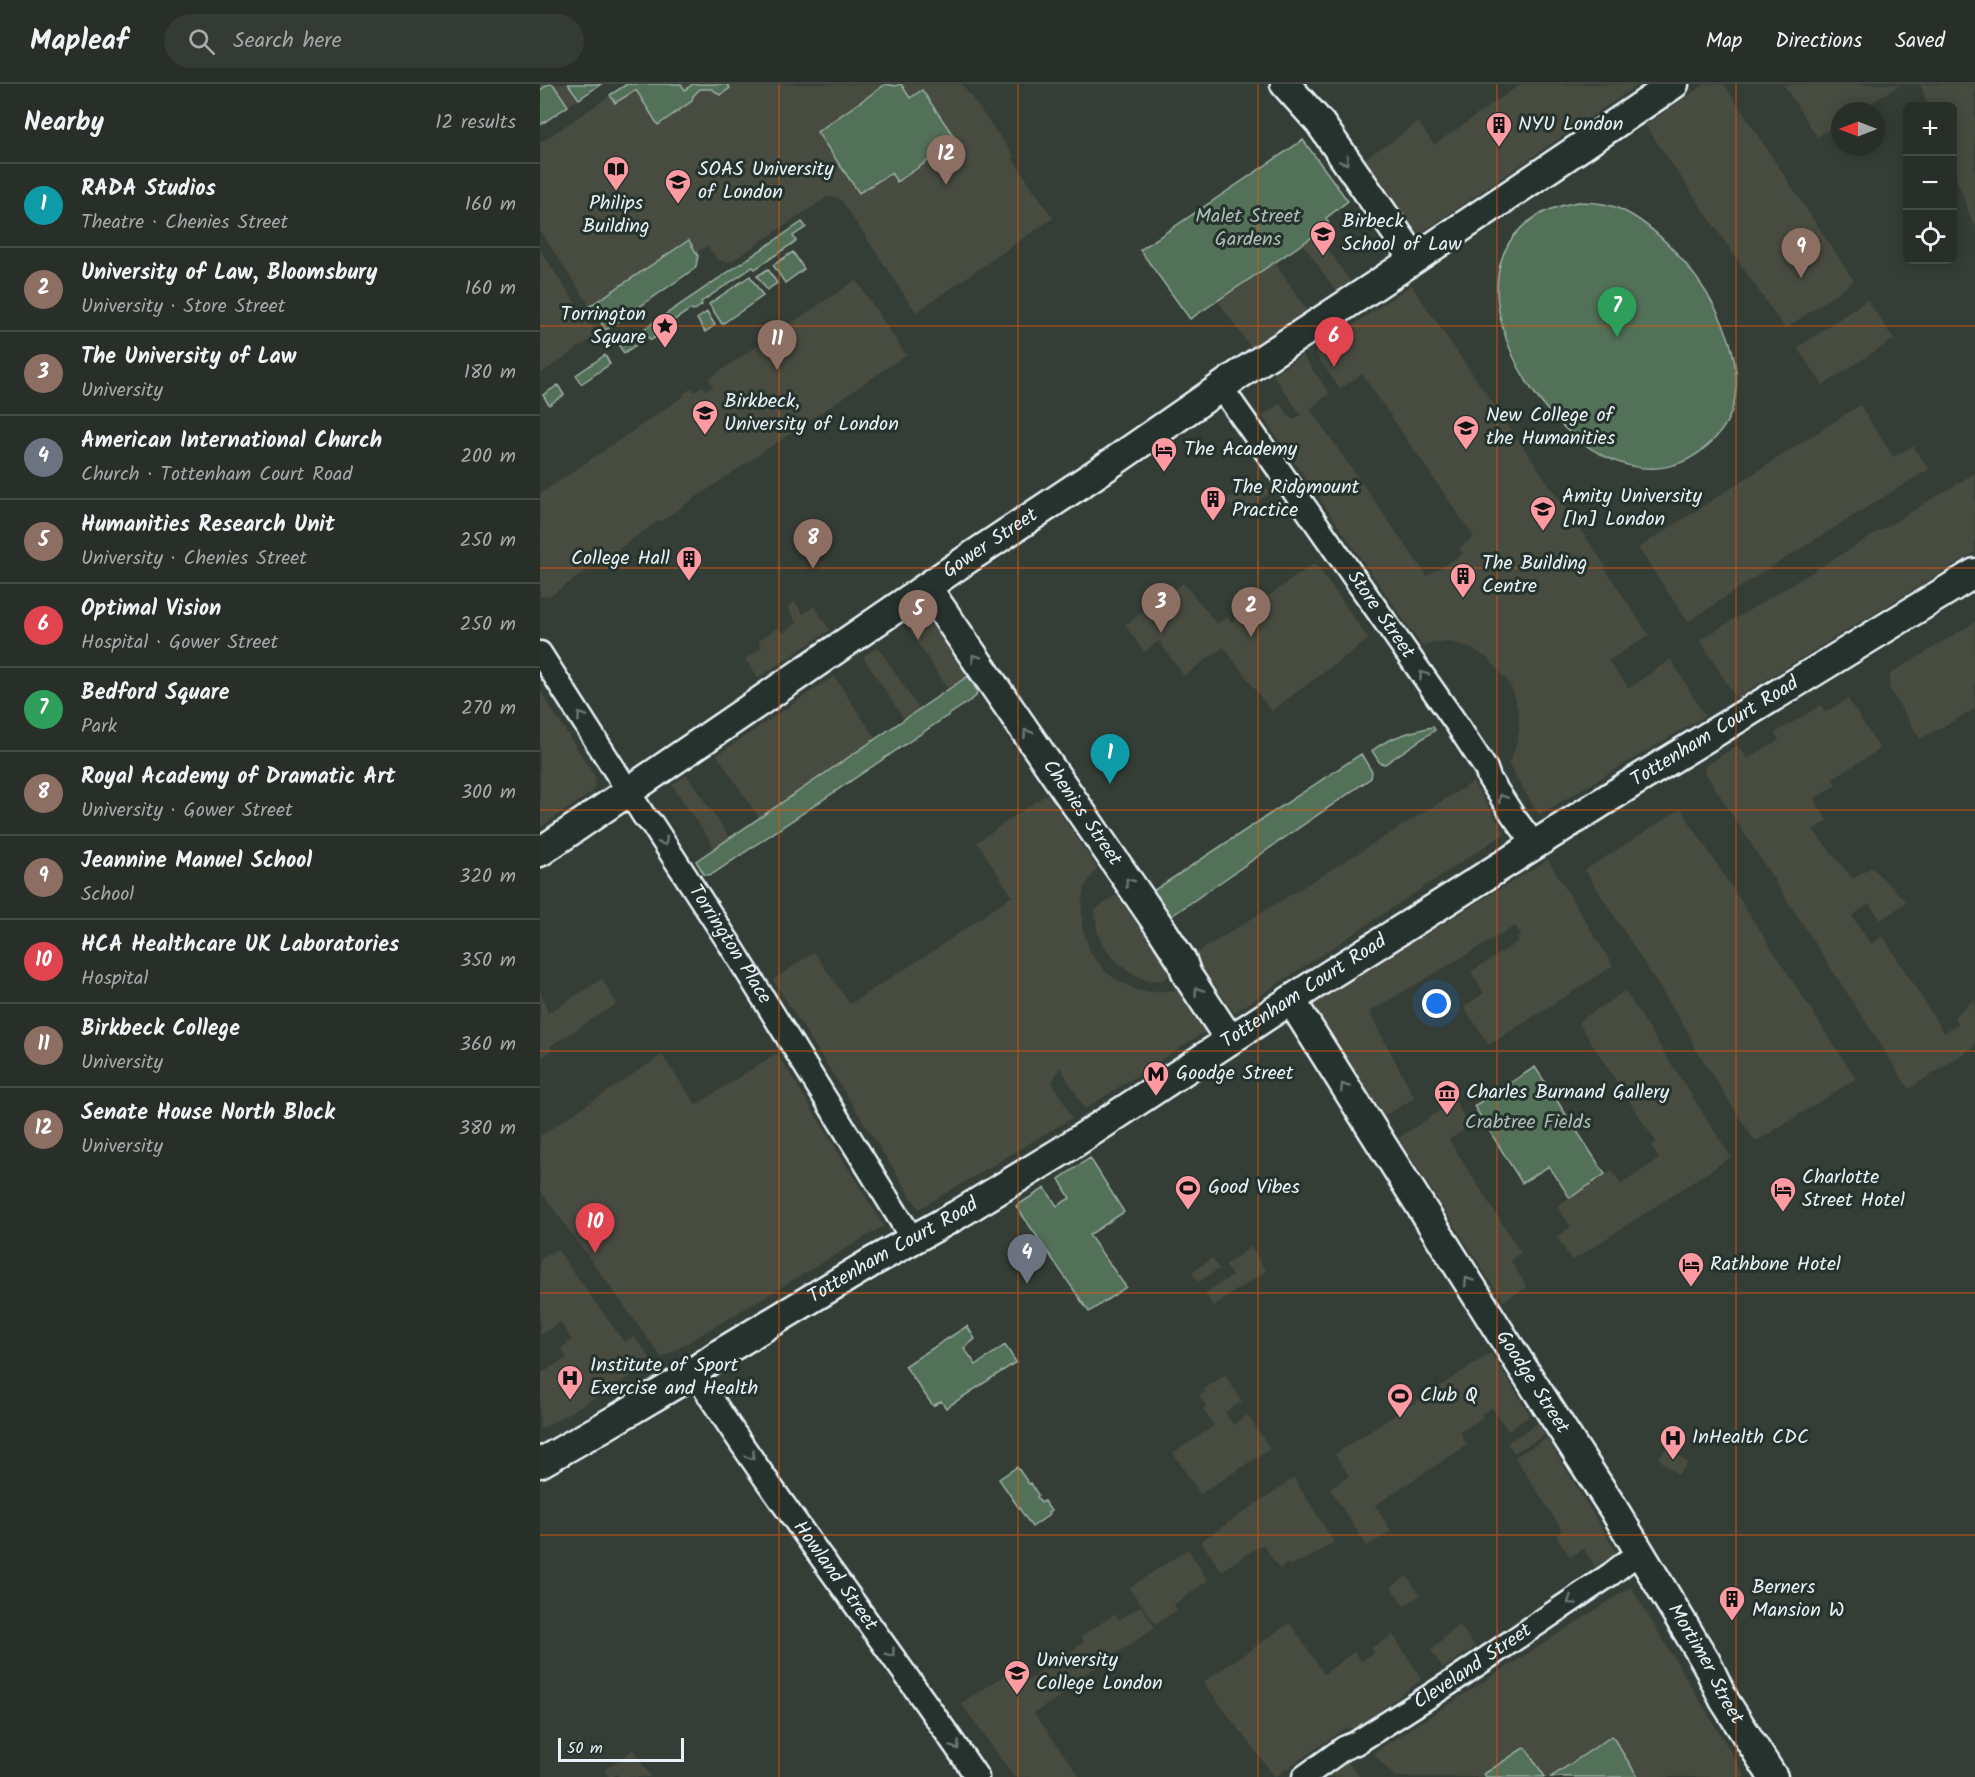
<!DOCTYPE html>
<meta charset="utf-8">
<style>
body{margin:0;font-family:Kalam,sans-serif;background:#343a34;color:#f1f3f6}
.controls{position:absolute;right:18px;top:18px;display:grid;overflow:hidden;border-radius:9px;box-shadow:0 3px 15px #0003}
.controls button{width:54px;height:54px;display:grid;place-items:center;padding:0;border:0;border-bottom:2px solid #444a45;background:#282e28;color:#f1f3f6;font:30px sans-serif}
.compass{position:absolute;left:1291px;top:18px;width:54px;height:54px;border-radius:50%;background:#282e28;box-shadow:0 3px 15px #0003;rotate:270deg}
.scale{position:absolute;left:18px;bottom:15px;width:126px;box-sizing:border-box;padding-left:6px;border:3px solid #e8f1f8;border-top:0;font-size:16px;line-height:21px;white-space:nowrap;color:#e8f1f8;-webkit-text-stroke:4px #26332d;paint-order:stroke}
.you{position:absolute;left:897px;top:920px;width:21px;height:21px;margin:-15px;border:4px solid #fff;border-radius:50%;background:#1a73e8;box-shadow:0 0 0 9px #1a73e833}
.badge{display:grid;place-items:center;width:39px;height:39px;border-radius:50%;background:#ff9aa2;color:#fff;font-size:20px;font-weight:700}
.pin{position:absolute;translate:-50% -50px;filter:drop-shadow(0 2px 3px #0008)}
.pin::after{content:'';position:absolute;top:32px;width:21px;height:18px;background:inherit;clip-path:polygon(0 0,100% 0,50% 100%)}
.list{margin:0;padding:0;list-style:none}
h2{display:flex;justify-content:space-between;align-items:center;height:78px;margin:0;padding:0 24px;font-size:26px}
h2 small{font-size:20px;font-weight:400;color:#a5a8a8}
.list li{display:grid;grid-template-columns:39px 1fr auto;gap:18px;align-items:center;box-sizing:border-box;height:84px;padding:0 24px;border-top:2px solid #444a45}
.list b{display:block;font-size:22px;white-space:nowrap}
.list p{margin:0;font-size:20px;white-space:nowrap;color:#a5a8a8}
.list em{font-size:20px;font-style:normal;color:#a5a8a8}
.icon{flex:none;width:33px;height:33px;fill:none;stroke:currentColor;stroke-width:2;stroke-linecap:round;stroke-linejoin:round}
.map{position:relative;flex:none;width:1435px;height:1693px;overflow:hidden}
header{display:flex;align-items:center;gap:36px;box-sizing:border-box;height:84px;padding:0 30px;background:#282e28;border-bottom:2px solid #444a45}
header strong{font-size:28px}
nav{display:flex;gap:33px;margin-inline-start:auto;font-size:21px}
.search{width:420px;height:54px;background:#343a34;display:flex;align-items:center;gap:15px;box-sizing:border-box;padding:0 21px;border-radius:33px;color:#a5a8a8;font-size:22px}
main{display:flex}
aside{flex:1;background:#282e28}
.map>svg:first-child{display:block}
.built{fill:#474b40}
.green{fill:#527058;stroke:#9db0a8;stroke-width:1.5}
.lines{fill:none;stroke-linecap:round;stroke-linejoin:round}
.minor-casing{stroke:#e8f1f8;stroke-width:27}
.major-casing{stroke:#e8f1f8;stroke-width:33}
.minor{stroke:#26332d;stroke-width:22}
.major{stroke:#26332d;stroke-width:28}
.oneway{stroke:#6a7674}
.grid{fill:none;stroke:#e8590c;stroke-width:1.5;stroke-opacity:0.55}
.labels{text-anchor:middle;dominant-baseline:central;stroke-width:6;stroke-linejoin:round;paint-order:stroke}
.poi-label{font-size:20px;fill:#e8f1f8;stroke:#26332d;text-anchor:start}
.park-label{font-size:20px;fill:#acbdb8;stroke:#26332d}
.street-label{font-size:20px;fill:#e8f1f8;stroke:#26332d}
</style>
<header>
<strong>Mapleaf</strong>
<div class="search"><svg class="icon" aria-label="search" viewBox="0 0 24 24"><circle cx="10" cy="10" r="6"/><path d="M15 15l6 6"/></svg>Search here</div>
<nav><a>Map</a><a>Directions</a><a>Saved</a></nav>
</header>
<main>
<aside>
<h2>Nearby<small>12 results</small></h2>
<ul class="list">
<li><span class="badge" style="background:#0f9aa8">1</span><div><b>RADA Studios</b><p>Theatre · Chenies Street</p></div><em>160 m</em></li>
<li><span class="badge" style="background:#8d6e63">2</span><div><b>University of Law, Bloomsbury</b><p>University · Store Street</p></div><em>160 m</em></li>
<li><span class="badge" style="background:#8d6e63">3</span><div><b>The University of Law</b><p>University</p></div><em>180 m</em></li>
<li><span class="badge" style="background:#6b7280">4</span><div><b>American International Church</b><p>Church · Tottenham Court Road</p></div><em>200 m</em></li>
<li><span class="badge" style="background:#8d6e63">5</span><div><b>Humanities Research Unit</b><p>University · Chenies Street</p></div><em>250 m</em></li>
<li><span class="badge" style="background:#e0444e">6</span><div><b>Optimal Vision</b><p>Hospital · Gower Street</p></div><em>250 m</em></li>
<li><span class="badge" style="background:#2e9e5b">7</span><div><b>Bedford Square</b><p>Park</p></div><em>270 m</em></li>
<li><span class="badge" style="background:#8d6e63">8</span><div><b>Royal Academy of Dramatic Art</b><p>University · Gower Street</p></div><em>300 m</em></li>
<li><span class="badge" style="background:#8d6e63">9</span><div><b>Jeannine Manuel School</b><p>School</p></div><em>320 m</em></li>
<li><span class="badge" style="background:#e0444e">10</span><div><b>HCA Healthcare UK Laboratories</b><p>Hospital</p></div><em>350 m</em></li>
<li><span class="badge" style="background:#8d6e63">11</span><div><b>Birkbeck College</b><p>University</p></div><em>360 m</em></li>
<li><span class="badge" style="background:#8d6e63">12</span><div><b>Senate House North Block</b><p>University</p></div><em>380 m</em></li>
</ul>
</aside>
<div class="map">
<svg width="1435" height="1693" viewBox="0 0 1435 1693">
<rect width="100%" height="100%" fill="#353e36"/>
<filter id="ink" filterUnits="userSpaceOnUse"><feTurbulence type="fractalNoise" baseFrequency=".0167" numOctaves="2"/><feDisplacementMap in="SourceGraphic" scale="12" xChannelSelector="R" yChannelSelector="G"/><feConvolveMatrix kernelMatrix="1 2 1 2 8 2 1 2 1" color-interpolation-filters="sRGB"/></filter>
<g filter="url(#ink)">
<path class="built" d="M0,0H61L0,41Z
M87,0H422L474,72L472,74L513,134L376,228L301,116L296,113H287L192,177L187,178L178,176L167,162L157,168L156,182L150,188L66,246L0,147V59Z
M981,0H1099L878,151L825,74L851,58L878,38L894,61Z
M1165,0H1184L1314,197L1245,245L1105,41Z
M1243,0H1361L1318,27H1300V39L1277,53Z
M1380,0H1435V144L1413,86L1412,22H1388Z
M777,150L810,197L796,207L763,160Z
M0,166L57,251L0,290Z
M735,179L767,226L711,264L678,217Z
M316,196L366,271L121,437L120,436L13,510L0,513V410L144,312L143,310L152,304L154,308L163,302L166,306L173,302L168,295Z
M871,201L1060,474L1066,483L1065,485L1109,551L1068,577L1089,604L1131,575L1165,632L999,731L968,680L975,665L979,647V632L975,613L970,601L950,576L931,564L911,558H895L882,562L722,332L740,319L752,336L761,331L733,291L762,271L789,308L788,311L770,325L887,492L923,470L919,464L934,453L822,290L800,305L774,268Z
M1327,216L1354,255L1283,301L1257,264Z
M1320,321L1353,373L1373,362L1389,385L1223,488L1148,538L1098,464Z
M1435,389V468L1196,614L1160,556Z
M720,394L728,405V410L699,433L686,416Z
M775,479L829,555L731,627L684,563L644,592L619,557L604,568L585,541L643,499L677,540L687,533L692,538Z
M255,518L263,530L274,522L290,546L218,594L205,575L222,563L218,557L238,543L243,549L257,539L247,523Z
M386,530L428,592L408,605L367,543Z
M1435,538V625L1380,655L1349,604L1350,590Z
M338,563L379,625L364,635L323,573Z
M294,592L336,655L219,734L177,671Z
M0,607L56,694L54,698L56,701L54,703V707L0,743Z
M1308,615L1338,662V667L1293,694L1296,701L1274,715L1287,737L1273,746L1313,795L1331,783L1367,818L1341,836L1329,820L1312,832L1331,860L1343,852L1404,949L1419,939L1414,933L1435,915V962L1369,1005L1164,687L1165,682L1197,662L1208,674L1239,656L1235,649L1281,621L1285,628Z
M147,691L190,754L175,764L132,701Z
M933,698L965,749L694,929L653,871Z
M507,710L557,784L545,802L542,816V843L551,870L567,889L577,896L596,906L607,908L639,906L666,947L545,1025L520,983L512,999L525,1020L532,1034L379,1125L233,896L274,868L310,920L393,867L472,812L437,758Z
M1141,725L1316,995L1217,1057L1214,1056L1152,959L1153,958L1146,945L1045,786Z
M1008,776L1073,882L949,961L924,923L944,909L931,888L979,857L977,854L981,851L975,842L829,928L875,1014L842,1033L770,920Z
M577,810L612,862L615,861L633,889L622,896L608,897L589,888L575,876L562,860L557,846L555,826Z
M62,895L77,920L10,962L12,966L0,974V906L8,929Z
M1085,907L1191,1073L1032,1177L1017,1153L1031,1143L1017,1122L1072,1086L1081,1100L1119,1075L1111,1062L1116,1058L1038,938Z
M237,969L344,1142L122,1274L0,1106V1052L122,971L156,1021Z
M915,1017L930,1042L909,1056L981,1169L973,1173L974,1175L971,1177L987,1203L963,1217L858,1054Z
M711,1163L726,1187L673,1222L665,1209L692,1192L685,1181Z
M17,1165L84,1258L94,1252L114,1279L0,1346V1290L27,1274L21,1264L32,1256L20,1238L0,1251V1176Z
M672,1174L679,1185L658,1198L652,1188Z
M951,1269L989,1329L988,1333L968,1347L952,1324L941,1330L943,1333L920,1348L927,1361L835,1421L851,1447L827,1462L790,1405L809,1392L795,1370Z
M685,1291L702,1317L685,1328L693,1341L708,1331L730,1365L660,1410L633,1369L674,1342L663,1325L666,1322L659,1312L666,1307L664,1305Z
M998,1339L1005,1351L974,1369L967,1359Z
M1007,1354L1077,1469L1055,1483L1044,1465L1030,1473L1016,1452L1022,1446L975,1373Z
M1128,1362L1148,1379L1138,1391L1118,1374Z
M754,1394L794,1458L769,1474L749,1481L748,1479L739,1485L723,1460L681,1487L661,1457Z
M648,1465L668,1496L634,1521L637,1526L616,1540L589,1504Z
M867,1492L880,1511L864,1522L851,1503Z
M1091,1503L1206,1693H855L833,1669Z
M601,1522L615,1544L531,1600L533,1604L494,1629L540,1693H474L421,1619L467,1590L477,1604L544,1558L541,1552L575,1530L579,1536Z
M750,1539L784,1590L814,1568L821,1577L834,1569L831,1564L853,1551L880,1592V1597L815,1645L806,1644L735,1693L663,1598Z
M919,1540L935,1563L903,1584L891,1566Z
M93,1666L111,1693H79L77,1690L73,1693H69L64,1686Z
M805,1675L820,1693H781Z"/>
<path class="green" d="M9,0H13L28,22L0,41V6Z
M28,0H61L39,15Z
M87,0H141L145,6L153,0H187L190,4L180,11L172,5H160L153,12L152,17L118,41L96,6L75,19L70,11Z
M346,0L355,2L361,0L370,14L382,6L417,57L357,98L351,89L319,109L277,48Z
M763,56L808,117L786,134L789,140L777,150L650,235L600,166Z
M1038,118C1053,118 1068,119 1082,126C1147,157 1236,285 1177,352C1057,488 838,152 1038,118Z
M262,138L266,143L253,152L256,157L215,185L213,183L161,218L162,221L153,227L151,225L119,246L121,250L111,256L108,253L84,269L79,262Z
M149,156L158,172L156,182L154,185L66,246L50,222Z
M253,168L264,185L245,199L233,181Z
M228,185L237,199L227,206L217,192Z
M210,192L223,212L182,240L169,220Z
M167,228L175,241L165,248L157,235Z
M65,271L70,280L41,300L36,291Z
M18,301L24,311L9,321L3,311Z
M428,592L437,607L436,612L431,616L174,789L169,791L164,790L156,777Z
M893,643L895,646L845,680L840,679L832,667C848,653 872,647 893,643Z
M821,670L832,688L831,694L630,833L613,807Z
M995,983L1065,1090L1030,1114L1009,1082L982,1099L934,1022Z
M550,1074L584,1128L549,1151L586,1203L549,1228L476,1122L505,1104L517,1122L530,1114L519,1095Z
M427,1242L435,1255L424,1264L436,1281L465,1261L476,1278L406,1324L401,1317L393,1322L365,1282Z
M477,1383L489,1400L491,1399L498,1411L497,1413L501,1419L504,1417L511,1427L508,1429L509,1431L492,1443L459,1395Z
M1072,1652L1098,1693H1011Z
M985,1663L1005,1693H946L944,1690Z"/>
<g class="lines">
<g class="minor-casing">
<g id="minor">
<path id="s1" d="M681,303L916,639L946,685L949,694L974,733L995,761"/>
<path id="s2" d="M0,569L104,732L112,740L191,862L373,1156"/>
<path id="s3" d="M154,1288C243,1427 345,1557 437,1693"/>
<path id="s4" d="M764,1693L804,1664L816,1659L910,1599L1071,1490L1099,1468"/>
</g>
</g>
<g class="major-casing">
<g id="major">
<path d="M745,0L780,39L874,174"/>
<path id="s5" d="M387,504L622,846L642,877L647,891L690,956"/>
<path id="s6" d="M0,768L429,474L563,385L697,292L830,205L1134,0"/>
<path id="s7" d="M751,916L959,1247L1073,1424L1166,1578L1184,1616L1233,1693"/>
<path id="s8" d="M0,1379L63,1343L137,1299L181,1269L332,1178L417,1131L522,1067L772,902L1089,701L1435,489"/>
</g>
</g>
<use href="#minor" class="minor"/>
<use href="#major" class="major"/>
</g>
<defs><path id="oneway-chevron" d="M-2-3.5L2.5 0L-2 3.5" fill="none" stroke-width="1.6" stroke-linecap="round" stroke-linejoin="round" transform="scale(1.5)"/></defs>
<g class="oneway">
<use href="#oneway-chevron" transform="translate(805 77) rotate(56)"/>
<use href="#oneway-chevron" transform="translate(435 574) rotate(-126)"/>
<use href="#oneway-chevron" transform="translate(883 591) rotate(-124)"/>
<use href="#oneway-chevron" transform="translate(41 632) rotate(-123)"/>
<use href="#oneway-chevron" transform="translate(487 649) rotate(-124)"/>
<use href="#oneway-chevron" transform="translate(962 714) rotate(-122)"/>
<use href="#oneway-chevron" transform="translate(124 758) rotate(57)"/>
<use href="#oneway-chevron" transform="translate(589 798) rotate(-127)"/>
<use href="#oneway-chevron" transform="translate(658 907) rotate(-124)"/>
<use href="#oneway-chevron" transform="translate(804 1003) rotate(-122)"/>
<use href="#oneway-chevron" transform="translate(928 1197) rotate(-122)"/>
<use href="#oneway-chevron" transform="translate(211 1372) rotate(55)"/>
<use href="#oneway-chevron" transform="translate(1031 1517) rotate(146)"/>
<use href="#oneway-chevron" transform="translate(351 1569) rotate(54)"/>
<use href="#oneway-chevron" transform="translate(416 1662) rotate(56)"/>
</g>
</g>
<path class="grid" d="M239,0V1693M478,0V1693M718,0V1693M957,0V1693M1196,0V1693M0,242H1435M0,484H1435M0,726H1435M0,967H1435M0,1209H1435M0,1451H1435"/>
<defs>
<g id="building-pin" transform="scale(1.35)"><path d="M0 17L-7.5 6A9.5 9.5 0 1 1 7.5 6Z" fill="#ff9aa2" stroke="#26332d"/><path d="M-4-6H4V6H1V3H-1V6H-4ZM-2.5-4.3h1.7v1.8h-1.7ZM.8-4.3h1.7v1.8H.8ZM-2.5-1h1.7V.8h-1.7ZM.8-1h1.7V.8H.8Z" fill="#111"/></g>
<g id="library-pin" transform="scale(1.35)"><path d="M0 17L-7.5 6A9.5 9.5 0 1 1 7.5 6Z" fill="#ff9aa2" stroke="#26332d"/><path d="M-6-4Q-3-5.5-.7-3.5V5Q-3 3-6 4ZM6-4Q3-5.5 .7-3.5V5Q3 3 6 4Z" fill="#111"/></g>
<g id="university-pin" transform="scale(1.35)"><path d="M0 17L-7.5 6A9.5 9.5 0 1 1 7.5 6Z" fill="#ff9aa2" stroke="#26332d"/><path d="M0-5L7-2L0 1L-7-2ZM-4 1L0 2.5L4 1V4Q0 6-4 4Z" fill="#111"/></g>
<g id="sight-pin" transform="scale(1.35)"><path d="M0 17L-7.5 6A9.5 9.5 0 1 1 7.5 6Z" fill="#ff9aa2" stroke="#26332d"/><path d="M0-6L1.8-2.2L6-1.7L2.9 1.2L3.7 5.4L0 3.3L-3.7 5.4L-2.9 1.2L-6-1.7L-1.8-2.2Z" fill="#111"/></g>
<g id="hotel-pin" transform="scale(1.35)"><path d="M0 17L-7.5 6A9.5 9.5 0 1 1 7.5 6Z" fill="#ff9aa2" stroke="#26332d"/><path d="M-6-4.5h1.5V1H6V5H4.5V3h-9V5H-6ZM-4 0a1.8 1.8 0 1 1 3.6 0ZM.5 0V-2.5h3Q6-2.5 6 0Z" fill="#111"/></g>
<g id="metro-pin" transform="scale(1.35)"><path d="M0 17L-7.5 6A9.5 9.5 0 1 1 7.5 6Z" fill="#ff9aa2" stroke="#26332d"/><path d="M-5.5 5V-5H-3L0 0L3-5H5.5V5H3V-.5L0 4L-3-.5V5Z" fill="#111"/></g>
<g id="museum-pin" transform="scale(1.35)"><path d="M0 17L-7.5 6A9.5 9.5 0 1 1 7.5 6Z" fill="#ff9aa2" stroke="#26332d"/><path d="M0-6L6-3V-2H-6V-3ZM-5-1h2V3h-2ZM-1-1h2V3h-2ZM3-1h2V3H3ZM-6 4H6V6H-6Z" fill="#111"/></g>
<g id="stadium-pin" transform="scale(1.35)"><path d="M0 17L-7.5 6A9.5 9.5 0 1 1 7.5 6Z" fill="#ff9aa2" stroke="#26332d"/><path d="M0-5a6.5 5 0 1 0 0 10a6.5 5 0 1 0 0-10ZM-3.5-1.8h7v3.6h-7Z" fill="#111"/></g>
<g id="hospital-pin" transform="scale(1.35)"><path d="M0 17L-7.5 6A9.5 9.5 0 1 1 7.5 6Z" fill="#ff9aa2" stroke="#26332d"/><path d="M-5-5h3v3.5h4V-5h3V5h-3V1.5h-4V5h-3Z" fill="#111"/></g>
</defs>
<g fill-rule="evenodd">
<use href="#building-pin" x="959" y="41"/>
<use href="#library-pin" x="76" y="85"/>
<use href="#university-pin" x="138" y="98"/>
<use href="#university-pin" x="783" y="150"/>
<use href="#sight-pin" x="125" y="242"/>
<use href="#university-pin" x="165" y="329"/>
<use href="#university-pin" x="926" y="344"/>
<use href="#hotel-pin" x="624" y="366"/>
<use href="#building-pin" x="673" y="415"/>
<use href="#university-pin" x="1003" y="425"/>
<use href="#building-pin" x="149" y="475"/>
<use href="#building-pin" x="923" y="492"/>
<use href="#metro-pin" x="616" y="990"/>
<use href="#museum-pin" x="907" y="1009"/>
<use href="#stadium-pin" x="648" y="1104"/>
<use href="#hotel-pin" x="1243" y="1106"/>
<use href="#hotel-pin" x="1151" y="1181"/>
<use href="#hospital-pin" x="30" y="1294"/>
<use href="#stadium-pin" x="860" y="1312"/>
<use href="#hospital-pin" x="1133" y="1354"/>
<use href="#building-pin" x="1192" y="1515"/>
<use href="#university-pin" x="477" y="1589"/>
</g>
<g class="labels">
<g class="poi-label">
<text x="978" y="41">NYU London</text>
<text x="158" y="86">SOAS University<tspan x="158" dy="23">of London</tspan></text>
<text x="76" y="120" text-anchor="middle">Philips<tspan x="76" dy="23">Building</tspan></text>
<text x="802" y="138">Birbeck<tspan x="802" dy="23">School of Law</tspan></text>
<text x="106" y="231" text-anchor="end">Torrington<tspan x="106" dy="23">Square</tspan></text>
<text x="184" y="318">Birkbeck,<tspan x="184" dy="23">University of London</tspan></text>
<text x="946" y="332">New College of<tspan x="946" dy="23">the Humanities</tspan></text>
<text x="644" y="366">The Academy</text>
<text x="692" y="404">The Ridgmount<tspan x="692" dy="23">Practice</tspan></text>
<text x="1022" y="413">Amity University<tspan x="1022" dy="23">[In] London</tspan></text>
<text x="130" y="475" text-anchor="end">College Hall</text>
<text x="942" y="480">The Building<tspan x="942" dy="23">Centre</tspan></text>
<text x="636" y="990">Goodge Street</text>
<text x="926" y="1009">Charles Burnand Gallery</text>
<text x="1262" y="1094">Charlotte<tspan x="1262" dy="23">Street Hotel</tspan></text>
<text x="668" y="1104">Good Vibes</text>
<text x="1170" y="1181">Rathbone Hotel</text>
<text x="50" y="1282">Institute of Sport<tspan x="50" dy="23">Exercise and Health</tspan></text>
<text x="880" y="1312">Club Q</text>
<text x="1152" y="1354">InHealth CDC</text>
<text x="1212" y="1504">Berners<tspan x="1212" dy="23">Mansion W</tspan></text>
<text x="496" y="1577">University<tspan x="496" dy="23">College London</tspan></text>
</g>
<g class="park-label">
<text x="708" y="133">Malet Street<tspan x="708" dy="23">Gardens</tspan></text>
<text x="988" y="1039">Crabtree Fields</text>
</g>
<g class="street-label">
<text stroke="none"><textPath href="#s6" startOffset="546">Gower Street</textPath></text>
<text stroke="none"><textPath href="#s1" startOffset="278">Store Street</textPath></text>
<text stroke="none"><textPath href="#s8" startOffset="1384">Tottenham Court Road</textPath></text>
<text stroke="none"><textPath href="#s5" startOffset="273">Chenies Street</textPath></text>
<text stroke="none"><textPath href="#s2" startOffset="348">Torrington Place</textPath></text>
<text stroke="none"><textPath href="#s8" startOffset="898">Tottenham Court Road</textPath></text>
<text stroke="none"><textPath href="#s8" startOffset="412">Tottenham Court Road</textPath></text>
<text stroke="none"><textPath href="#s7" startOffset="452">Goodge Street</textPath></text>
<text stroke="none"><textPath href="#s3" startOffset="248">Howland Street</textPath></text>
<text stroke="none"><textPath href="#s7" startOffset="783">Mortimer Street</textPath></text>
<text stroke="none"><textPath href="#s4" startOffset="202">Cleveland Street</textPath></text>
</g>
</g>
</svg>
<div class="controls">
<button>+</button>
<button>−</button>
<button><svg class="icon" aria-label="locate" viewBox="0 0 24 24"><circle cx="12" cy="12" r="6"/><path d="M12 2v4M12 18v4M2 12h4M18 12h4"/></svg></button>
</div>
<svg class="compass" viewBox="-18 -18 36 36"><path d="M0-13l5 13h-10z" fill="#e53935"/><path d="M0 13l5-13h-10z" fill="#a5a8a8"/></svg>
<div class="scale">50 m</div>
<div class="you"></div>
<div class="pin badge" style="left:570px;top:700px;background:#0f9aa8">1</div>
<div class="pin badge" style="left:711px;top:553px;background:#8d6e63">2</div>
<div class="pin badge" style="left:621px;top:549px;background:#8d6e63">3</div>
<div class="pin badge" style="left:487px;top:1200px;background:#6b7280">4</div>
<div class="pin badge" style="left:378px;top:556px;background:#8d6e63">5</div>
<div class="pin badge" style="left:794px;top:283px;background:#e0444e">6</div>
<div class="pin badge" style="left:1077px;top:253px;background:#2e9e5b">7</div>
<div class="pin badge" style="left:273px;top:485px;background:#8d6e63">8</div>
<div class="pin badge" style="left:1261px;top:194px;background:#8d6e63">9</div>
<div class="pin badge" style="left:55px;top:1169px;background:#e0444e">10</div>
<div class="pin badge" style="left:237px;top:286px;background:#8d6e63">11</div>
<div class="pin badge" style="left:406px;top:101px;background:#8d6e63">12</div>
</div>
</main>
